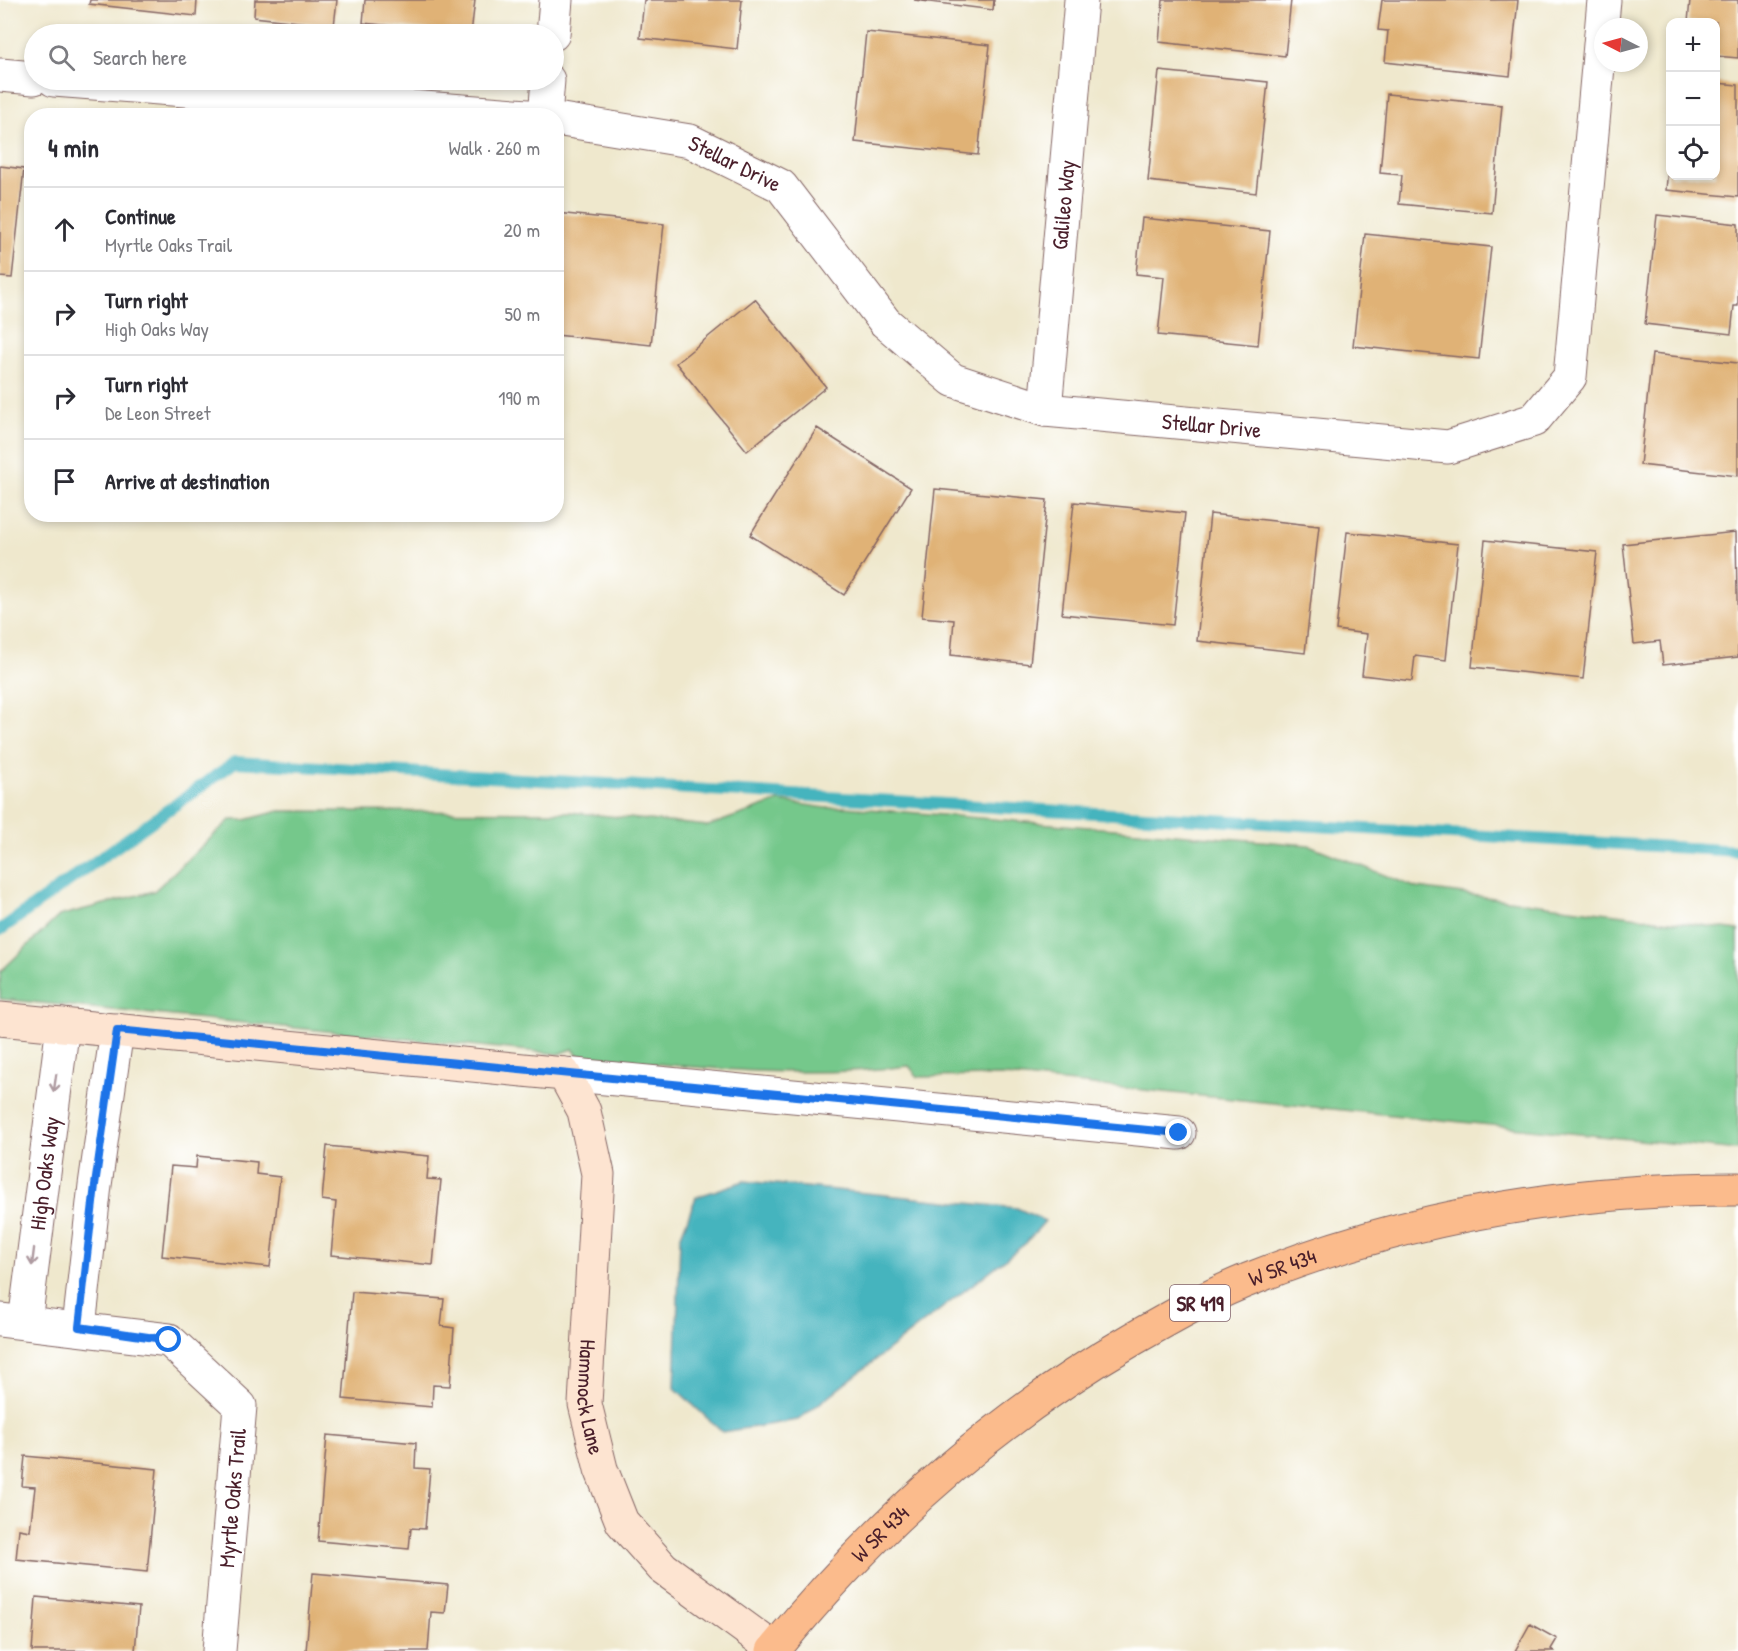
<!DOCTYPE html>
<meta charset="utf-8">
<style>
body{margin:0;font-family:"Patrick Hand",sans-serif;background:#f7f7f7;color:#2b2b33}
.controls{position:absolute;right:18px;top:18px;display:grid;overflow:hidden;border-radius:12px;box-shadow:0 3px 9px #0003}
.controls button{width:54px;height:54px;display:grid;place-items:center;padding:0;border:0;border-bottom:2px solid #e1e1e2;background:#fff;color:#2b2b33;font:30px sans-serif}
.compass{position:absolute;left:1594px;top:18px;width:54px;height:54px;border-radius:50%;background:#fff;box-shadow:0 3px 9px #0003;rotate:276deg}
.stop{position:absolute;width:18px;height:18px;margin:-14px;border:4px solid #1a73e8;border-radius:50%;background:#fff}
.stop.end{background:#1a73e8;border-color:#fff;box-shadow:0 2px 6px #0008}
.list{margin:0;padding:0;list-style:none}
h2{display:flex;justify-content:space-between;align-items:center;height:78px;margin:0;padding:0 24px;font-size:26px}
h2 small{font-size:20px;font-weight:400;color:#7c7c81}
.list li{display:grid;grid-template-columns:39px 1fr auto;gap:18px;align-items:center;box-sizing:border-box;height:84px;padding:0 24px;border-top:2px solid #e1e1e2}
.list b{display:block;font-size:22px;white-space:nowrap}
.list p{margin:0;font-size:20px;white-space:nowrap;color:#7c7c81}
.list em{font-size:20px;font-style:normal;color:#7c7c81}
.icon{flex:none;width:33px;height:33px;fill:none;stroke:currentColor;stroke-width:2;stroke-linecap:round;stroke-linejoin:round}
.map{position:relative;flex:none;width:1738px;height:1651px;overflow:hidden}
.search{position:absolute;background:#fff;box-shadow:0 3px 9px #0003;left:24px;top:24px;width:540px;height:66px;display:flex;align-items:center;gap:15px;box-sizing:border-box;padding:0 21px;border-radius:33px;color:#7c7c81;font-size:22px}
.panel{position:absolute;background:#fff;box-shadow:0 3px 9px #0003;left:24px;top:108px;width:540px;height:414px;border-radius:24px}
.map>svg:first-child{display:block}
.green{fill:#74c88b;stroke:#5f745b;stroke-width:1.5}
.water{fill:#44b4be;stroke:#476a74;stroke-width:1.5}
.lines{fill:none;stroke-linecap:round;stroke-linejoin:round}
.stream{stroke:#44b4be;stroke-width:12}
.building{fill:#e0b276}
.street-casing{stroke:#846564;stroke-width:35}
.secondary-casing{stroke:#846564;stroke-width:35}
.primary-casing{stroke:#846564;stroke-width:35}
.street{stroke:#fff;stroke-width:33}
.secondary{stroke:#fde4d1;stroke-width:33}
.primary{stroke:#fbbb8c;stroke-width:33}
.oneway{stroke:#ae9aa0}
.route{stroke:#1a73e8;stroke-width:8}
.labels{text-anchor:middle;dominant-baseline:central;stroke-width:4.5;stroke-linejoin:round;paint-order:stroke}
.shield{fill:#fff;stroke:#80626b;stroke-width:1.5}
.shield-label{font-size:21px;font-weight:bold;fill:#4a1f2b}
.street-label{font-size:22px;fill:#4a1f2b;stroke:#fff}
</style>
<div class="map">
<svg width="1738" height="1651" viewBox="0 0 1738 1651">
<rect width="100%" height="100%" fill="#fff"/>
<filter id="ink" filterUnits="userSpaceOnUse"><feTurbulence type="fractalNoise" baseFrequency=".0167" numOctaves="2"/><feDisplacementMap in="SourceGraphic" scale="12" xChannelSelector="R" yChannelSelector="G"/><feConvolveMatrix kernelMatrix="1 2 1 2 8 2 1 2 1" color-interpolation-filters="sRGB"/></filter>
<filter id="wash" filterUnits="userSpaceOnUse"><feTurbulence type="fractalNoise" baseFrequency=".008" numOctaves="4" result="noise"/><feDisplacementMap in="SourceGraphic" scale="24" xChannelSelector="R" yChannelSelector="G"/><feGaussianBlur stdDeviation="1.35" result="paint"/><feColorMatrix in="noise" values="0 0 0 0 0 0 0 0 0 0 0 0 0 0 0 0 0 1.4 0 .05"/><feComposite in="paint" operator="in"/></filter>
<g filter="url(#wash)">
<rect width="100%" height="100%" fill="#efe8cd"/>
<path class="green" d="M779,801L826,808L844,807L1309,845L1417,888L1738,930V1150L1004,1076L918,1077L909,1066C799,1080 688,1067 578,1056L573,1049L559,1054L0,999V972L59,916L154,891L230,820H245L279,811L569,812L708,826Z"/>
<path class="water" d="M744,1181L1017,1208L1045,1221L1026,1243L798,1420L722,1432L675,1388L680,1238L696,1197Z"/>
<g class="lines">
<path class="stream" d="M0,930L235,762L1738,851"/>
</g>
<g id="blocks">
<path class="building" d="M90,0H197L196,16L89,4Z
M255,0H337L334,26L254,17Z
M365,0H475L471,34L363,23Z
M644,0H742L737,49L640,38Z
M914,0H994L993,10Z
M1163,0H1291L1285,56L1159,42Z
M1382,0H1518L1510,76L1385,62L1388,31L1378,30Z
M1690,0H1738V58L1716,56V22H1688Z
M866,32L990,45L978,155L855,142Z
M1159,71L1268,82L1256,193L1148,181Z
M1716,83L1738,85V197L1666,190L1669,158L1670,176H1716Z
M1387,94L1502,105L1492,213L1399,204L1402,175L1380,173Z
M0,166L24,169L12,278L0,277Z
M556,213L664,224L651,345L556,335Z
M1657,215L1738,224V306H1734L1731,334L1645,324Z
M1142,218L1270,231L1258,345L1158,335L1164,277L1136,274Z
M1365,234L1491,247L1479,359L1353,346Z
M755,299L826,387L747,451L676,363Z
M1652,354L1738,363V476L1640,465Z
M817,428L911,488L844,595L750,535Z
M935,489L1047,500L1030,664L951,655L954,620L922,617Z
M1074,502L1185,513L1173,625L1062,614Z
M1210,514L1319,526L1305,653L1197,641Z
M1347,532L1458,544L1446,660L1415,656L1412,681L1362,675L1367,634L1336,630Z
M1736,532L1738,657L1663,665L1660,641L1634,644L1623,544Z
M1485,540L1597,552L1583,679L1472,667Z
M327,1146L429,1156L427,1179L441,1180L433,1265L331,1255L336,1202L322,1200Z
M197,1156L257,1162L256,1174L280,1177L270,1267L162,1256L171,1166L196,1168Z
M352,1292L444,1299L441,1326L454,1328L450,1386L433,1385L432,1407L343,1399Z
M327,1435L416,1443L415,1468L430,1469L425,1529L411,1528L409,1549L318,1541Z
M25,1456L157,1469L147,1572L16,1559L19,1529L30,1531L35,1487L22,1486Z
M313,1573L448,1585L445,1613L431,1612L428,1651H306Z
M36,1597L139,1607L135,1651H32Z
M1530,1624L1557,1639L1551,1649L1554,1651H1515Z"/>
</g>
</g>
<g filter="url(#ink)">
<use href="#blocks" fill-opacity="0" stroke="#846564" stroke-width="1.5"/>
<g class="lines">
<g class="street-casing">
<g id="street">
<path d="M553,34L556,0"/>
<path d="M0,75L34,78"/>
<path d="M54,80L528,116"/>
<path d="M545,116L548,80"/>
<path id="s1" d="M556,119L690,141L781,186L885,322L953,380L1045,410L1448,447L1534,420L1570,377L1604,0"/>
<path id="s2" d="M1045,410L1081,0"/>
<path d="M564,1074L1179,1133"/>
<path d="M0,1320L169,1340L240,1406L219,1651"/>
<path id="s3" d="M25,1322L63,1025"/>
<path d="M79,1327L95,1185L117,1030"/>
</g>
</g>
<g class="secondary-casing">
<g id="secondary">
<path id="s4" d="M0,1019L564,1074L584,1111L598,1174L585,1404L601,1469L622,1522L663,1568L774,1649"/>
</g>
</g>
<g class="primary-casing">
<g id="primary">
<path id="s5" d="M773,1651C875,1526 994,1419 1133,1339C1173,1316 1215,1292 1258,1276C1410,1216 1574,1189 1738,1189"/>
</g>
</g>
<use href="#street" class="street"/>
<use href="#secondary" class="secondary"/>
<use href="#primary" class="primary"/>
</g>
<defs><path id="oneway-shaft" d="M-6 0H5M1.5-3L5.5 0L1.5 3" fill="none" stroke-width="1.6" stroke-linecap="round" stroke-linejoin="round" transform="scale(1.5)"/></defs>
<g class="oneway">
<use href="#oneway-shaft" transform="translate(55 1083) rotate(98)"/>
<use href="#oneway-shaft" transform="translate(33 1257) rotate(97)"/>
</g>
</g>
<g class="lines" filter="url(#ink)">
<path class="route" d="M169,1340L79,1327L95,1185L117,1030L1179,1133"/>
</g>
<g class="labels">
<rect class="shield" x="1170" y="1285" width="60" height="36" rx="4.5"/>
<g class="shield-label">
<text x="1200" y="1303">SR 419</text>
</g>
<g class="street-label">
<text stroke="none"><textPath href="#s1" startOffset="186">Stellar Drive</textPath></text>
<text stroke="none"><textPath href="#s2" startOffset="206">Galileo Way</textPath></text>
<text stroke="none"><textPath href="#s1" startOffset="762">Stellar Drive</textPath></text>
<text stroke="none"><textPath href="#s3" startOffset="150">High Oaks Way</textPath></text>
<text stroke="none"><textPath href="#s5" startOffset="645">W SR 434</textPath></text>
<text stroke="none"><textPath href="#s4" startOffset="897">Hammock Lane</textPath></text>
<text transform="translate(232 1498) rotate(-85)">Myrtle Oaks Trail</text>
<text stroke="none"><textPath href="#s5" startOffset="159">W SR 434</textPath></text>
</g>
</g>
</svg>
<div class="controls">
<button>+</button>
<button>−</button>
<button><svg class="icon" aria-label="locate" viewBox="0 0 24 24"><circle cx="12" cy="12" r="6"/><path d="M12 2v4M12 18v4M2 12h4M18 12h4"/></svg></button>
</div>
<svg class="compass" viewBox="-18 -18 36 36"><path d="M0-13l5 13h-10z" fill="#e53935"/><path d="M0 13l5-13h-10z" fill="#7c7c81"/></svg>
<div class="stop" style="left:169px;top:1340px"></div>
<div class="stop end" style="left:1179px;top:1133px"></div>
<div class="search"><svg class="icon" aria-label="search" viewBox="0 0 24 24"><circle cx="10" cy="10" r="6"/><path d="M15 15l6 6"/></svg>Search here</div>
<section class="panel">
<h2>4 min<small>Walk · 260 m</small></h2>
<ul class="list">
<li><svg class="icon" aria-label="ahead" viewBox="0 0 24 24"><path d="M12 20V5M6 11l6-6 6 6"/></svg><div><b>Continue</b><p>Myrtle Oaks Trail</p></div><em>20 m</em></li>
<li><svg class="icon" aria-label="right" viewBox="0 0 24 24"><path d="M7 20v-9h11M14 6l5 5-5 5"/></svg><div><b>Turn right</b><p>High Oaks Way</p></div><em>50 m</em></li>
<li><svg class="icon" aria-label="right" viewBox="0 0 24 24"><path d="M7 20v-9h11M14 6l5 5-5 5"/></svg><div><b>Turn right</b><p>De Leon Street</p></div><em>190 m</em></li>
<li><svg class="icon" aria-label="arrive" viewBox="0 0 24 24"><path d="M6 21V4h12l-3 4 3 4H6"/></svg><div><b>Arrive at destination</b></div></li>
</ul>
</section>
</div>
